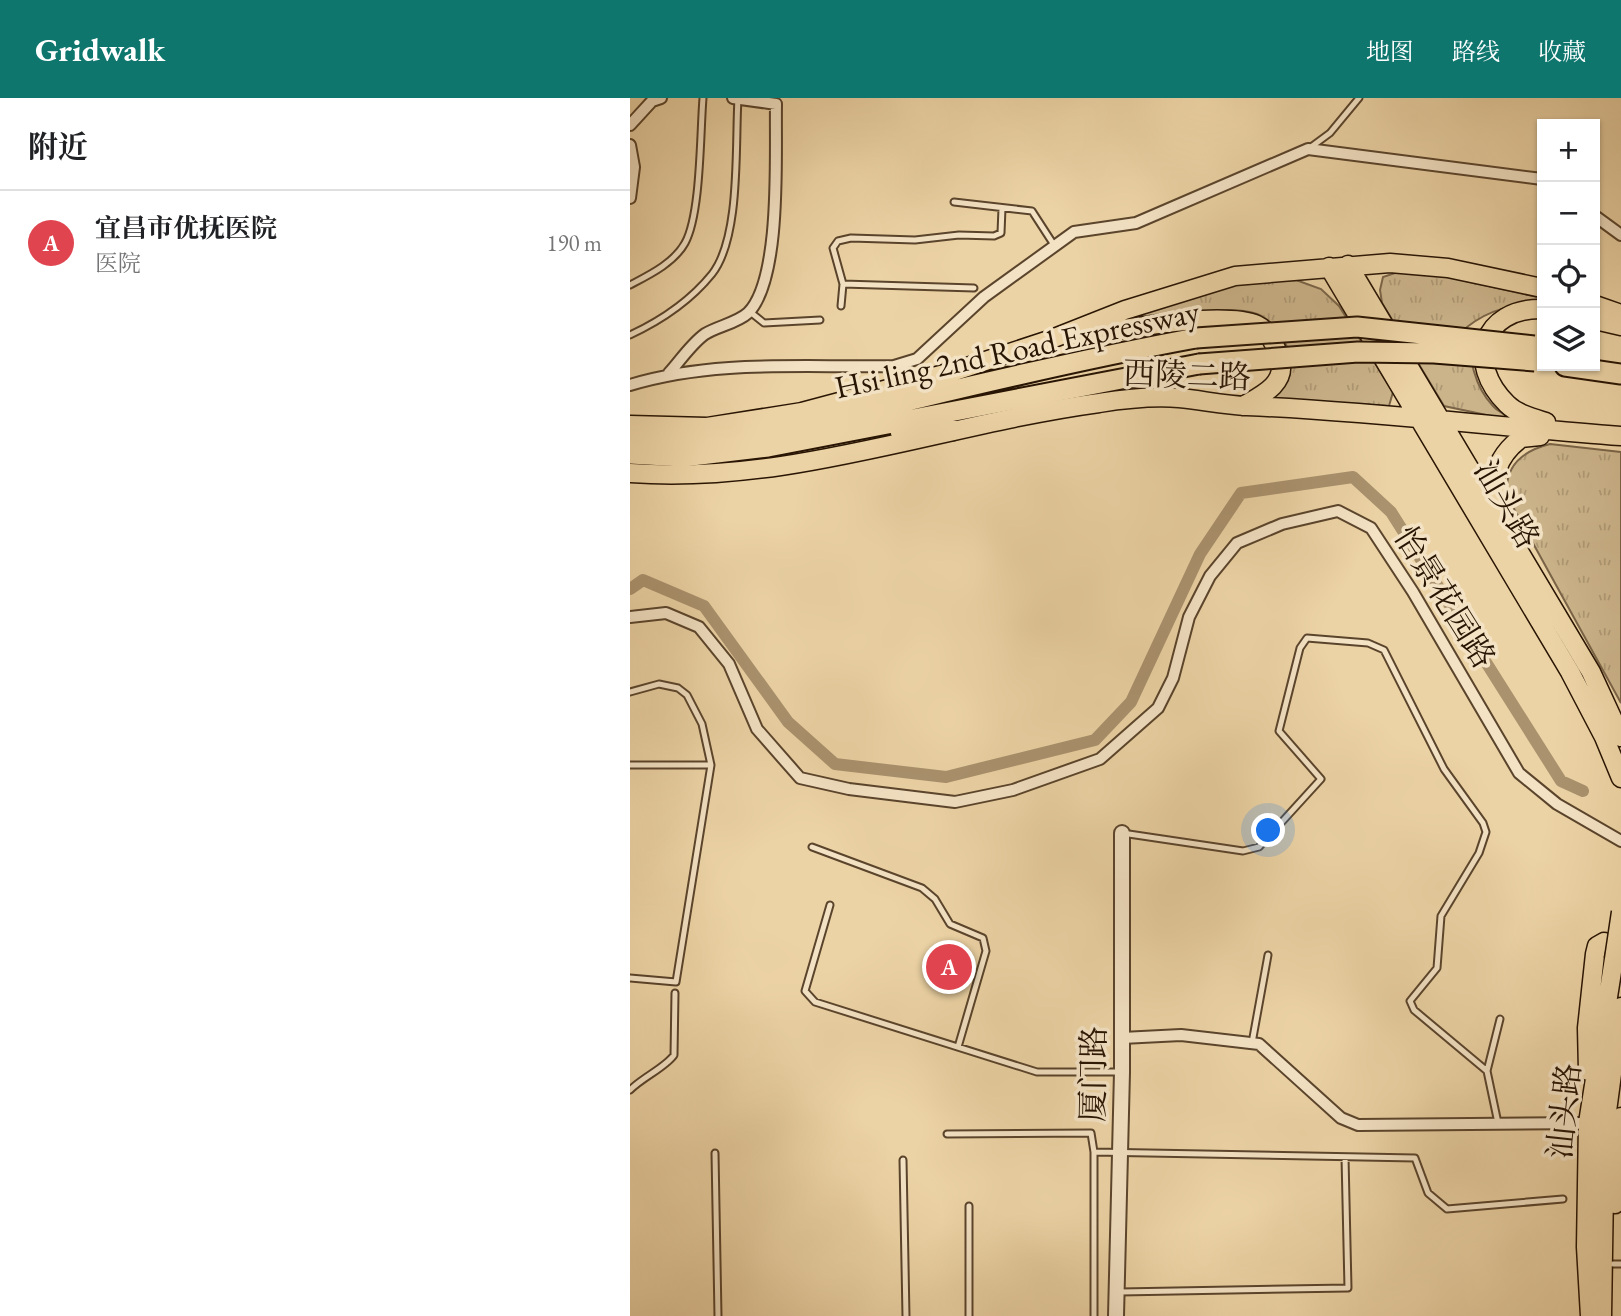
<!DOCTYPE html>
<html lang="zh">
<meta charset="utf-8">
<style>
body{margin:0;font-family:"EB Garamond","Noto Serif SC",serif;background:#f6f6f6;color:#202124}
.controls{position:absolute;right:21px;top:21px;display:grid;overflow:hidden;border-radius:0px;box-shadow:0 2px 5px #0004}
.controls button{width:63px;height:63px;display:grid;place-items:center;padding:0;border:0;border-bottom:2px solid #e0e0e0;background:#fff;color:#202124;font:35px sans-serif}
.you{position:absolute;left:639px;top:733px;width:24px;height:24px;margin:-18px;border:5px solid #fff;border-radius:50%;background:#1a73e8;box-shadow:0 0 0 10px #1a73e833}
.badge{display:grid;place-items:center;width:46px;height:46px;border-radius:50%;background:#0f766e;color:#fff;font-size:23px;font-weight:700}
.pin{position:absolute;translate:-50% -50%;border:4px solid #fff;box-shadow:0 2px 7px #0006}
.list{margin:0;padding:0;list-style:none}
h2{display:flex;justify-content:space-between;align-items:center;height:91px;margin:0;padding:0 28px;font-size:30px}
h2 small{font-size:23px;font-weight:400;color:#757577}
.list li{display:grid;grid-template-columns:46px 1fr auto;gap:21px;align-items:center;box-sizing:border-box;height:105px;padding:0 28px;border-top:2px solid #e0e0e0}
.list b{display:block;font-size:26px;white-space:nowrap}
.list p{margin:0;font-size:23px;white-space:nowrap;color:#757577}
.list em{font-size:23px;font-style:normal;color:#757577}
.icon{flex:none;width:38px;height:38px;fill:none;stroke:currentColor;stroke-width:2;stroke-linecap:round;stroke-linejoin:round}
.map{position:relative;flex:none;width:991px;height:1218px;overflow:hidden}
header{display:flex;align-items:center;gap:42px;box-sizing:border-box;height:98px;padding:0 35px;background:#0f766e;color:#fff}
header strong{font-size:33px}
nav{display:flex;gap:38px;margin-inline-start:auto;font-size:24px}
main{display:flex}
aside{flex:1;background:#fff}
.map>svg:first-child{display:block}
.grass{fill:url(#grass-tufts);stroke:#7a6447;stroke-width:2}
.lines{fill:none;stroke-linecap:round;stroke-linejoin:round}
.canal{stroke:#aa926e;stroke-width:12}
.service-casing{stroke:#5a442c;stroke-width:9}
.minor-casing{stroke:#5a442c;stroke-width:14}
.tertiary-casing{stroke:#5a442c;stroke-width:18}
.primary-casing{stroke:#291504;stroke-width:21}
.trunk-casing{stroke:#291504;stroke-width:23}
.service{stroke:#f3e2c4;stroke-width:5}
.minor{stroke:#f3e2c4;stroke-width:10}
.tertiary{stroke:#f3e2c4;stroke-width:14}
.primary{stroke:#ecd3a5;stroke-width:18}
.trunk{stroke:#ecd3a5;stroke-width:19}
.primary-bridge-casing{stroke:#291504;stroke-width:21;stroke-linecap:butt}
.trunk-bridge-casing{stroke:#291504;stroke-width:23;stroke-linecap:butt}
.primary-bridge{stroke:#ecd3a5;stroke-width:18}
.trunk-bridge{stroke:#ecd3a5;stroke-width:19}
.labels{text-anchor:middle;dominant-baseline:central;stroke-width:7;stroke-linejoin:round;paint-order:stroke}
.street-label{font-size:32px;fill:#291504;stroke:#f3e2c4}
</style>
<header>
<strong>Gridwalk</strong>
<nav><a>地图</a><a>路线</a><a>收藏</a></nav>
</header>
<main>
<aside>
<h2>附近<small></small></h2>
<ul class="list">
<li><span class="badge" style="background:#e0444e">A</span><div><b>宜昌市优抚医院</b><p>医院</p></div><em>190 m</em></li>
</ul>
</aside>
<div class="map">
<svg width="991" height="1218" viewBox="0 0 991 1218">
<defs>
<pattern id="grass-tufts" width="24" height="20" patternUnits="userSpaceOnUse" patternTransform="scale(1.75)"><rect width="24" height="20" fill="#cbb38a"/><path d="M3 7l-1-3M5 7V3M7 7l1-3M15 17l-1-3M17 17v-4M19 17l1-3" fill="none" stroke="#ae9975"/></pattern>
</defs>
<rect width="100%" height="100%" fill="#ecd3a5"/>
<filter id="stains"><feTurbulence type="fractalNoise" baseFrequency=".00286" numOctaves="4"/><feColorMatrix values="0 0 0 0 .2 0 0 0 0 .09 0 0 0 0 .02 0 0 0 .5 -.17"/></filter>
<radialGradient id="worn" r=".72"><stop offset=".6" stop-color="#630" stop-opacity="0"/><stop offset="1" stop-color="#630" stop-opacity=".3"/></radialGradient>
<path class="grass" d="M768,174L805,176L912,200V207C883,206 860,211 837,229C840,257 842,286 863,308C868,314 875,315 880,322L814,308L752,205L750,192L753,179Z
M666,182L691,191L709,208L763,294L759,308L642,301C656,283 668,266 654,243C647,232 640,221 627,216C598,206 544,218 513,221L510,213L606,183Z
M920,346L991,354V605L877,398C874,368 892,353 920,346Z"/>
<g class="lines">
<path class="canal" d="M0,491L13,482L74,508L158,624L205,666L316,679L465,642L501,604L570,456L611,395L723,379L761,414L931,683L953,693"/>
<g class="service-casing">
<path id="service" d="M681,49L700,35L729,0
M324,104L402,113L424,147
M213,186L344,190
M0,187C19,177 44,165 55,145C71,116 70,36 73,0
M211,208L213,186L203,150L208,143L221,140L285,142L329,137L364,138L371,135L372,110
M119,213L134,225L190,222
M0,237C30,223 61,202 82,176C111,139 105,47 108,1
M0,594L29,586L48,590L57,597L72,626L81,667L46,884L0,880
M0,667H81
M492,735L613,753L629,749L691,681L649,633L670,550L677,540L738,545L754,552L814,671L853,725L856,734L849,755L811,818L807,870L780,903L784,912L857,973
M182,749L292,790L305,801L320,826L353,840L356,853L328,949
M200,807L175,893L185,904L407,974H492
M622,945L638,857
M0,992C13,979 36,969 44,957L45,895
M868,1025L857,973L870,921
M317,1036L461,1035L464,1054
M85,1055L88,1218
M273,1062L276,1218
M339,1108V1218
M983,1166H991
M490,1194L718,1190L715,1059
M464,1218V1054L785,1060L798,1095L817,1111L933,1101"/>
</g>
<g class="minor-casing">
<path id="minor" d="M0,27L22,3L31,0
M0,47L4,69L0,100
M965,118L991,137
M39,275C50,263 61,246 75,236C88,228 107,225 118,215C152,181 145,54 146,6L103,0
M0,287C86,261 175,270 264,268L287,261L354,199L444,134L506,125L678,51L912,81
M0,519L36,515L69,529L99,566L127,631L170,680L219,691L325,704L383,692L470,661L528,610L543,580L559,519L580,478L607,445L652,426L708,413L741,430L783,494L889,675L927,706L991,743
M492,940L551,937L629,946L711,1020L728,1027L958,1025"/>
</g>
<g class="tertiary-casing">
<path id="tertiary" d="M486,1218L492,974V735"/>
</g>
<g class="primary-casing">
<path id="primary" d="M718,167L961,574L991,639
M699,169L940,574L974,639L991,680
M965,207L991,216
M912,211C852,210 835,265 877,306C887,316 903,320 916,324
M965,222L991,228
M449,238C488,232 593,212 627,227C640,233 646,249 650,262C657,286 630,298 613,308
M0,327L77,329L172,314L322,274L419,242L495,212L605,178L760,165L818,170L912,190
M0,375C160,387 313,326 469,305C494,301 524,298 549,300C571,302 594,307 617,308C742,313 866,329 991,338
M870,412C859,382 866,359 891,340L910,338
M958,973L957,930L965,856L967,848L974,844
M985,1106L991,1019
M960,1218L956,1149L958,1025L984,861
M972,1218L975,1028L991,909"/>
</g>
<g class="trunk-casing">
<path id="trunk" d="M935,268L991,276
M274,294L322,274
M270,333L323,332
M0,342C86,353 205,320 290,300C382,278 473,257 566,240
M0,356L53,359L138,349L569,266"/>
</g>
<use href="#service" class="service"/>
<use href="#minor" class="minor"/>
<use href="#tertiary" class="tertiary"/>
<use href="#primary" class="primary"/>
<use href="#trunk" class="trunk"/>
<g class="primary-bridge-casing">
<path id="primary-bridge" d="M984,861L991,814"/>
</g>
<g class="trunk-bridge-casing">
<path id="trunk-bridge" d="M566,240L727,229L904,248
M569,266L728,254L804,255L905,263"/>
</g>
<use href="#primary-bridge" class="primary-bridge"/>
<use href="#trunk-bridge" class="trunk-bridge"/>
</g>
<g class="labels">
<g class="street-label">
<text transform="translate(387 251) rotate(-12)">Hsi ling 2nd Road Expressway</text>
<text transform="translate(557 277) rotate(2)">西陵二路</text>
<text transform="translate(877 406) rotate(60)">汕头路</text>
<text transform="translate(815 499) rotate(58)">怡景花园路</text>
<text transform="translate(463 976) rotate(-89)">厦门路</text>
<text transform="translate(934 1013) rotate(-84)">汕头路</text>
</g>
</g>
<rect width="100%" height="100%" filter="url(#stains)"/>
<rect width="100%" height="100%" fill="url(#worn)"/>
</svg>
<div class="controls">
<button>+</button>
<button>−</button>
<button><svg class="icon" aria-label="locate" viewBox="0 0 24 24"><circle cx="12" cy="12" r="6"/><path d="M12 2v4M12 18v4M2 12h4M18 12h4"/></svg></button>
<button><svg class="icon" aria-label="layers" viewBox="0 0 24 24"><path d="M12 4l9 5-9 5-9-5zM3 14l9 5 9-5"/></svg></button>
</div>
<div class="you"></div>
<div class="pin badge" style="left:319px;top:869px;background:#e0444e">A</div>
</div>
</main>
